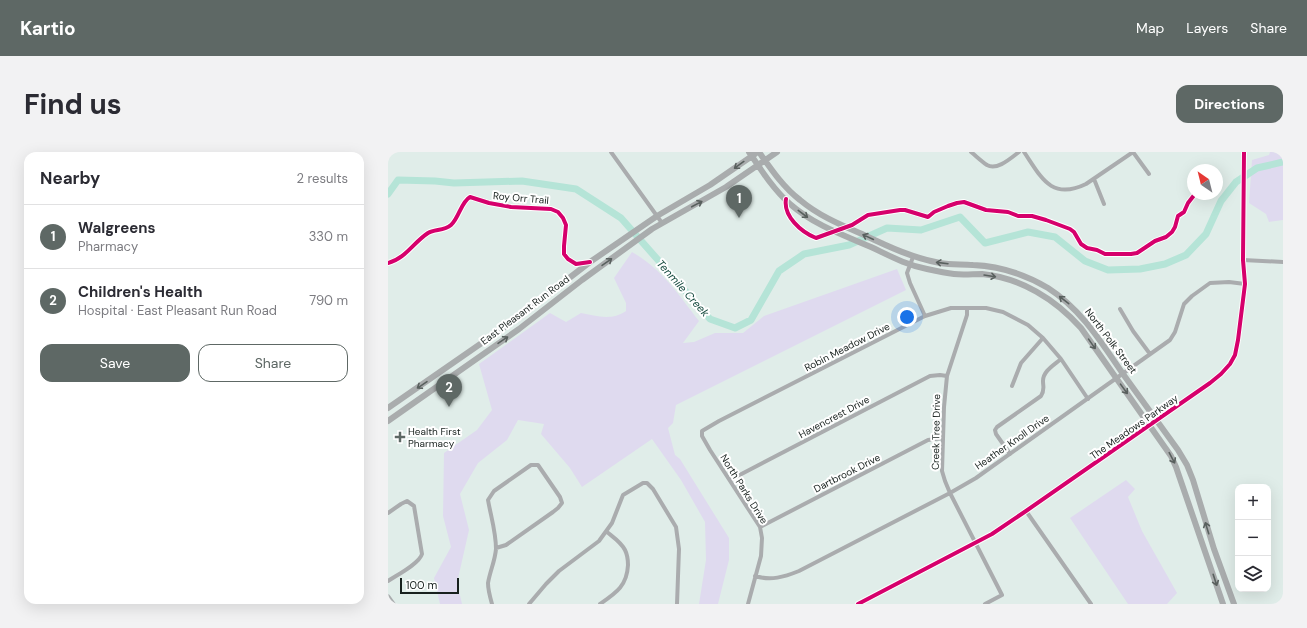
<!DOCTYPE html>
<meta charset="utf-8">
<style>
body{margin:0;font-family:"DM Sans",sans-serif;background:#f2f2f3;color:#2b2b33}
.controls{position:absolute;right:12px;bottom:12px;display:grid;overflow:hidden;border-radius:8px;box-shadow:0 4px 16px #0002}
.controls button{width:36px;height:36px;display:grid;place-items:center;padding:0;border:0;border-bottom:1px solid #e1e1e2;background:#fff;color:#2b2b33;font:20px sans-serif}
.compass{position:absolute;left:799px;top:12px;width:36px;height:36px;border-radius:50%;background:#fff;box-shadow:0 4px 16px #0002;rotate:325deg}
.scale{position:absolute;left:12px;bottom:10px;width:59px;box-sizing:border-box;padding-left:4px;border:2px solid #18211e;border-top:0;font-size:11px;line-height:14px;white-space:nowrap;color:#18211e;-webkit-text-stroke:3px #fff;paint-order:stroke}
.you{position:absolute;left:519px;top:165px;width:14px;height:14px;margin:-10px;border:3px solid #fff;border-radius:50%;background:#1a73e8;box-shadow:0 0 0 6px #1a73e833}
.badge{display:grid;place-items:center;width:26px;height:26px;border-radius:50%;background:#5e6865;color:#fff;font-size:13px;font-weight:700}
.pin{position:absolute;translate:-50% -33px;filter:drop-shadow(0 1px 2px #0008)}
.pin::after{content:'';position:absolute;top:21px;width:14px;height:12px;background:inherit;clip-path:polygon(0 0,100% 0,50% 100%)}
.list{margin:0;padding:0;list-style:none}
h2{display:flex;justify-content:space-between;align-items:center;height:52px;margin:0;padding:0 16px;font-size:17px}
h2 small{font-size:13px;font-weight:400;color:#7c7c81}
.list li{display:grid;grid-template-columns:26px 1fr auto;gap:12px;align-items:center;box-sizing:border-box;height:64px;padding:0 16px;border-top:1px solid #e1e1e2}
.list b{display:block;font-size:15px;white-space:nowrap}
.list p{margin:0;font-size:13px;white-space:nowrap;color:#7c7c81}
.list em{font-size:13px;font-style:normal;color:#7c7c81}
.actions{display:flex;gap:8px;padding:12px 16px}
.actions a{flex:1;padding:9px 0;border:1px solid #5e6865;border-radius:12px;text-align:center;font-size:14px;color:#5e6865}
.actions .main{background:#5e6865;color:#fff}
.icon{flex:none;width:22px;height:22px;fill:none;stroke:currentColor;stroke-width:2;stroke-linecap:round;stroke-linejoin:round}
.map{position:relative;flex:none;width:895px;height:452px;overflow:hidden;border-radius:12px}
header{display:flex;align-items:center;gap:24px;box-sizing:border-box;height:56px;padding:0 20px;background:#5e6865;color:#fff}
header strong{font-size:19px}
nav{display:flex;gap:22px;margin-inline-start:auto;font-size:14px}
.intro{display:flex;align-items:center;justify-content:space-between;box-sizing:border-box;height:96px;padding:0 24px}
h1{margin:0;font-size:28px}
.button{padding:10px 18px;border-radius:12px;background:#5e6865;color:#fff;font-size:14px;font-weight:700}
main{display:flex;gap:24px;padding:0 24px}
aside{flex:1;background:#fff;border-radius:12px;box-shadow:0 4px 16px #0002}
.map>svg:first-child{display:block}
.green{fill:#dfdaef}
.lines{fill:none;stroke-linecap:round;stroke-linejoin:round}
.river{stroke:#b5e4d7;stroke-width:7}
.minor{stroke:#aaacae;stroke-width:4}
.tertiary{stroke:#aaacae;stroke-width:5}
.secondary{stroke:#a9acad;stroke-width:6}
.cycleway-casing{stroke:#fff;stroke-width:6}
.cycleway{stroke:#d6006c;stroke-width:4}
.oneway{stroke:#59605e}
.poi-dot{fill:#5e6865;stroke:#fff;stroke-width:1.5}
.labels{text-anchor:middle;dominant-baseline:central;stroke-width:4;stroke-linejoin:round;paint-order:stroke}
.street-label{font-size:10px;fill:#18211e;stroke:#fff}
.poi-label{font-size:10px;fill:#18211e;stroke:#fff;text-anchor:start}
.water-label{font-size:11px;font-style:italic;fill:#164b3f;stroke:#fff}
</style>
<header>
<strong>Kartio</strong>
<nav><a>Map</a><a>Layers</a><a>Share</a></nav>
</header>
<div class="intro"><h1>Find us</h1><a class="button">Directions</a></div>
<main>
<aside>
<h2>Nearby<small>2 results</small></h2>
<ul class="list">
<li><span class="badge">1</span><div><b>Walgreens</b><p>Pharmacy</p></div><em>330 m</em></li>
<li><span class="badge">2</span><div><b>Children's Health</b><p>Hospital · East Pleasant Run Road</p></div><em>790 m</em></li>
</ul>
<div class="actions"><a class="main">Save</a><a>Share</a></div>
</aside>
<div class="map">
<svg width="895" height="452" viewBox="0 0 895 452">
<rect width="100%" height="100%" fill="#e0ede9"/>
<path class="green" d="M882,0H895V68L881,70L878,62L861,51L864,8L881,3Z
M244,100C274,117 290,142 311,169L295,191L306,190L327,181H355L376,164L509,117L518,138L288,253L285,271L280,276L287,303L292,307L341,386V408L330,452H311L318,408L317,370L293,328L264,287L194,335L182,316L153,282L156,272L130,268L119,288L90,311L72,342L81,378L69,431L74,452H52L46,426L63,395L55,364L56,301L89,278L104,258L91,212L162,161L178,170L193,161C208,164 224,169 238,159V151L226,126Z
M738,328L747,337L740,345L754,379L789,441L779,452H740L682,366Z"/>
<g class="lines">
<path class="river" d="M0,42L10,28L47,29L66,31L134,29L188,37L233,66L322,167L347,176L363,168L391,119L416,102L461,93L499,76L533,78L572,65L597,91L640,80L667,85L697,109L720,118L752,117L777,112L798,103L818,82L833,49L848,30L869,16L895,10"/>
<path class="minor" d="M223,0L274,71
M583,0C588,4 593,9 599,13C609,19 623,6 631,0
M636,0C653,25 663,49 698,32L745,0
M745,0L761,22
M706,27L716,52
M525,105L519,121L522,131L537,164
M855,108L895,110
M579,156V163L559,224L556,255L554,319L557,329L562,341L614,443L597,452
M732,157L745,179L762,202
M624,234L633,211L655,186
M622,302L608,282L607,278L609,275L653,244C657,238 655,235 655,229C655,219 666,213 673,207
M342,328L542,224L552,223L559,224
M638,359L703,452
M0,361L13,352L19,349L26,354L34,402C31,412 9,423 0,429
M372,375L540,288L555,286
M367,424C383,429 396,425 411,419L562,341L588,326L782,188L787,180L796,152L804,144L822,131L841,130L857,132
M104,452C102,445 100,438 100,431C102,419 107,409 108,397C108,380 103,365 100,348L106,339L143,313H150L172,345L174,351L170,356L165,360L118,393L108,396
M141,452L158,432L171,419L211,389L224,371L235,343L255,331H259L265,337L288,375L291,397L289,452
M212,452C228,441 239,434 240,413C240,408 239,402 237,398C233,390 225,385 219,380
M360,452L373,404L374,386L372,375L322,298L314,284V279L331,269L537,164L563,156H598L615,160L640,173L655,186L673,207L700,247"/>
<path class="tertiary" d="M0,445L5,452
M470,452L604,382L638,359L822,231L833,222L842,212L847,203L850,188L857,132L855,108L856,0"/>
<path class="secondary" d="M361,0C373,18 386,38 402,52C426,73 455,83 483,95C502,104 518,113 539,117C548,119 557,121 566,122C575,123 585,122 594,122C633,126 667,147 693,176L783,304L788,315L835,452
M371,0C383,17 395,35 412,48C431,64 453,73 476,83C501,95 525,106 552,111C563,113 574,112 585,113C611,114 638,123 660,136C693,157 713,190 735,222C753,247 772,273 790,298L799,313L805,328L826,397L846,452
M0,256L124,170L202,110L269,64L322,33L367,2
M0,269L131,177L194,128L264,77L338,35L389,0"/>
<g class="cycleway-casing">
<path id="cycleway" d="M398,47C395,64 413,80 428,86L464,73L480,63L512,58H517L540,65L546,60L560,54L569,51L576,50L598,58L620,60L630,64H644L658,68L682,77L686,80L693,92L699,96L709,98L717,102H743L749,101L767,89L778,85L784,80L787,75L790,64L796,60L800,51L807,42
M0,111C17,107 26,90 40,81C47,77 56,79 63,73C71,66 73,50 82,45L101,51L123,55L163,57L170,60L175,66L178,73L176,94V102L180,107L188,112L202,110
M470,452L604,382L638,359L822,231L833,222L842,212L847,203L850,188L857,132L855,108L856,0"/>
</g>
<use href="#cycleway" class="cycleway"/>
</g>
<defs><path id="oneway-shaft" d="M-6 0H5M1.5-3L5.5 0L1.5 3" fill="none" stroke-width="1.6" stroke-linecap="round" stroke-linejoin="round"/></defs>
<g class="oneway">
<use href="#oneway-shaft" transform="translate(351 13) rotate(144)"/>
<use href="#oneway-shaft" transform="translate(309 52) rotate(-28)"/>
<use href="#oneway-shaft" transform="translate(415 62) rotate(37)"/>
<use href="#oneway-shaft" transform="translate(480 85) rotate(-155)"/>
<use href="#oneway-shaft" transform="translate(219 110) rotate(-35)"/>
<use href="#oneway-shaft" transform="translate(554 111) rotate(-173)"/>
<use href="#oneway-shaft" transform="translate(602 124) rotate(9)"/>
<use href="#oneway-shaft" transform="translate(676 148) rotate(-142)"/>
<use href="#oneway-shaft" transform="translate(115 188) rotate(-34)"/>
<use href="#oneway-shaft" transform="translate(704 192) rotate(55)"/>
<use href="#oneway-shaft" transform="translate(34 233) rotate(146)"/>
<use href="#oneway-shaft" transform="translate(736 237) rotate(54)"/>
<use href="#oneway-shaft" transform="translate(784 306) rotate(62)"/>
<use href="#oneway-shaft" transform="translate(819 376) rotate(-107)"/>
<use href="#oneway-shaft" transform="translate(827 428) rotate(72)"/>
</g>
<path class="poi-dot" d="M10 279h4v4h4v4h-4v4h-4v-4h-4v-4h4z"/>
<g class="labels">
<g class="street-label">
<text transform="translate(133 46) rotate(5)">Roy Orr Trail</text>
<text transform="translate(137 158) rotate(-37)">East Pleasant Run Road</text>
<text transform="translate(723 189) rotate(53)">North Polk Street</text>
<text transform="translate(459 195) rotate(-27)">Robin Meadow Drive</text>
<text transform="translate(446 265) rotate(-28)">Havencrest Drive</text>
<text transform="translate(746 275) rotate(-35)">The Meadows Parkway</text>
<text transform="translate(548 280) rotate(-89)">Creek Tree Drive</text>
<text transform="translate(624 290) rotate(-35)">Heather Knoll Drive</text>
<text transform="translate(459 321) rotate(-27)">Dartbrook Drive</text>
<text transform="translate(356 337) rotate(58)">North Parks Drive</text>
</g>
<g class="poi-label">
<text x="20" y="279">Health First<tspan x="20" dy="12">Pharmacy</tspan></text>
</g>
<g class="water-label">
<text transform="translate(295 136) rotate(48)">Tenmile Creek</text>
</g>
</g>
</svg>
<div class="controls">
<button>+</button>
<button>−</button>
<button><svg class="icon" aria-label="layers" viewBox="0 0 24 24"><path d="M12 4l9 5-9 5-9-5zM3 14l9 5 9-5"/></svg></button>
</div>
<svg class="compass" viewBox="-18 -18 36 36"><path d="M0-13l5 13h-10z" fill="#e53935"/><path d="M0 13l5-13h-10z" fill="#7c7c81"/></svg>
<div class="scale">100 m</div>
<div class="you"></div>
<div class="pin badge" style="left:351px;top:66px">1</div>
<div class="pin badge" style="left:61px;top:255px">2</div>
</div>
</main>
